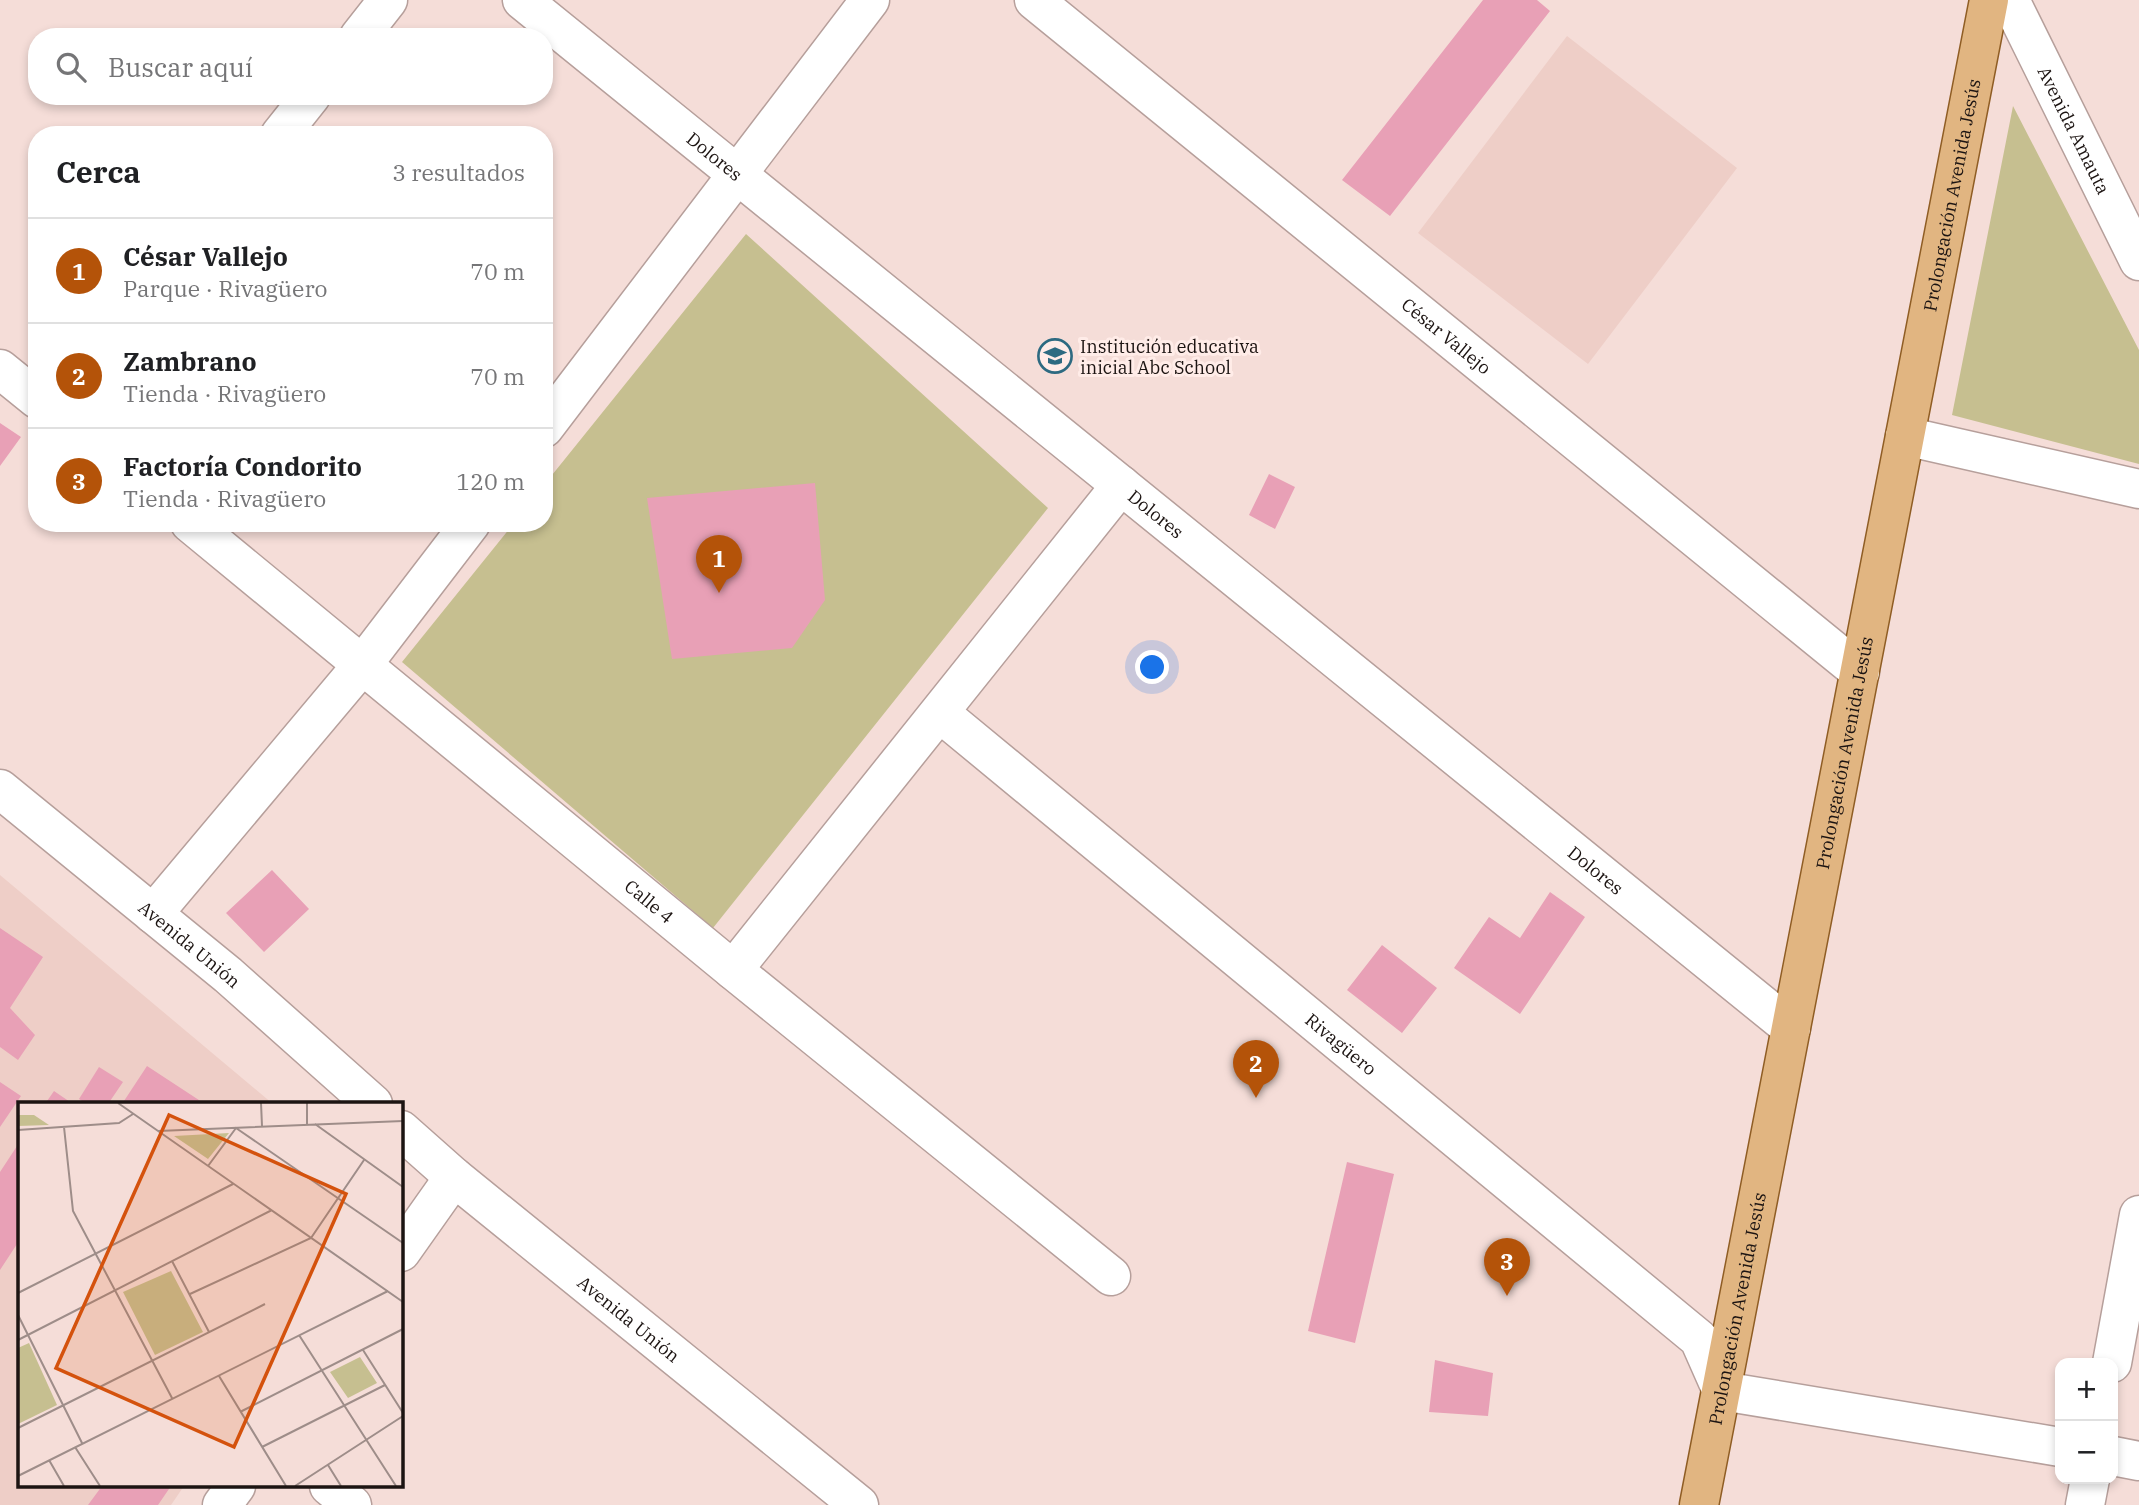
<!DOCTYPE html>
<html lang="es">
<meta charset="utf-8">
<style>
body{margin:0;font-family:"IBM Plex Serif",serif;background:#f2f2f2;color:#202124}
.controls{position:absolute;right:21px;bottom:21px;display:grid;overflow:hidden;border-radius:14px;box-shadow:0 4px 10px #0003}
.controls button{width:63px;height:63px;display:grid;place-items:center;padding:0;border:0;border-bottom:2px solid #e0e0e0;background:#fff;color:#202124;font:35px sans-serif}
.you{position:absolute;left:1153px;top:668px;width:24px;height:24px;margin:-18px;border:5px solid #fff;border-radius:50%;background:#1a73e8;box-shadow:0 0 0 10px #1a73e833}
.badge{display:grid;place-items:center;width:46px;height:46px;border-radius:50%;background:#b45309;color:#fff;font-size:23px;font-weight:700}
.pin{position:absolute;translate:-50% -58px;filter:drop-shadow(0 2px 4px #0008)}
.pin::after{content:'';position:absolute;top:37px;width:24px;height:21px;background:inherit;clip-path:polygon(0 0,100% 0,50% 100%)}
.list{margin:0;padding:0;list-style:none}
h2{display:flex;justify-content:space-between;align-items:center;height:91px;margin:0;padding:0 28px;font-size:30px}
h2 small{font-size:23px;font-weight:400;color:#757577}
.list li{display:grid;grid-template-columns:46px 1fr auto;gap:21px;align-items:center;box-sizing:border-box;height:105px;padding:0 28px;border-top:2px solid #e0e0e0}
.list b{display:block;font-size:26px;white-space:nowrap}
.list p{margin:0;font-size:23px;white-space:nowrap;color:#757577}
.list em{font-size:23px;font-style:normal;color:#757577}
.icon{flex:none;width:38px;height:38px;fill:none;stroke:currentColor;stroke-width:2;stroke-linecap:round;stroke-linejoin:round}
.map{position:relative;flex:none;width:2139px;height:1505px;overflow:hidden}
.search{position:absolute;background:#fff;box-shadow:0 4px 10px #0003;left:28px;top:28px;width:525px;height:77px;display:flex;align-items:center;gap:18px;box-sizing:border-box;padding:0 24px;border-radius:28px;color:#757577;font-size:26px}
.panel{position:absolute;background:#fff;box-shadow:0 4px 10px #0003;left:28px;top:126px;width:525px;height:406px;border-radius:28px}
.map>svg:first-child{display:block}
.built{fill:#eecec7}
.green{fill:#c6bf90}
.building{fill:#e8a0b6}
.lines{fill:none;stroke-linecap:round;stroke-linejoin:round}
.minor-casing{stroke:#b69f9b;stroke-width:41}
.major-casing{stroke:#8f5d24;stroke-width:41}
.minor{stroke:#fff;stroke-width:38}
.major{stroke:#e1b581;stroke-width:38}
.labels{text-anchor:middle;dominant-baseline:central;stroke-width:6;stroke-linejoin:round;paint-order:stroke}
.street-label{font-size:18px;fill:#1c1412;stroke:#ffece8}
.poi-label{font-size:18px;fill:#1c1412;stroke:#ffece8;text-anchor:start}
.inset-road{fill:none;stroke:#9e8d89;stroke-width:2}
.view{fill:#d4520d;fill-opacity:0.15;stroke:#d4520d;stroke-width:3.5}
.inset-edge{fill:none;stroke:#1c1412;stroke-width:3.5}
</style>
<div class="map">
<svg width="2139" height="1505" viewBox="0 0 2139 1505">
<rect width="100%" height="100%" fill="#f5ddd8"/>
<path class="built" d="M1567,36L1737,168L1588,364L1418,233Z
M0,875L273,1104H19V1486H184L171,1505H0Z"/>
<path class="green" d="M2013,106L2139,350V464L1952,415Z
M746,234L1048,508L713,928L402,662L514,523H544V485Z"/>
<path class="building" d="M1483,0H1537L1550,11L1390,216L1342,180Z
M0,423L21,437L0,466Z
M1269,474L1295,487L1275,529L1249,515Z
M815,483L825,600L792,648L672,659L647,498Z
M272,870L309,909L264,952L226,913Z
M1550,892L1585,917L1520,1014L1454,968L1489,917L1520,938Z
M0,928L43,957L10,1008L35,1035L18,1060L0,1047Z
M1382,945L1437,988L1402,1033L1347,990Z
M147,1066L205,1104H122Z
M99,1067L123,1082L108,1104H87L79,1099Z
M0,1082L21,1096L0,1127Z
M54,1091L73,1104H45Z
M19,1143V1241L0,1270V1172Z
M1347,1162L1394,1174L1355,1343L1308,1331Z
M1435,1360L1493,1373L1488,1416L1429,1412Z
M102,1486H171L158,1505H88Z"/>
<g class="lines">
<g class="minor-casing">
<g id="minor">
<path id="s1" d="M522,0L1791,1028"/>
<path id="s2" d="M1034,0L1860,672"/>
<path id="s3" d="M2010,0L2139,261"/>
<path d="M359,37L388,0"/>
<path d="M280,135L311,96"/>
<path d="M0,369L37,399"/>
<path d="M544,428L870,0"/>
<path d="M1905,436L2139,489"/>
<path id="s4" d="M190,523L733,970L1111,1276"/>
<path id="s5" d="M940,713L1699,1339L1722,1391L2060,1447"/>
<path id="s6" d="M0,789L228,975L373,1104"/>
<path d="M153,914L363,664L471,523"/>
<path d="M733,970L1121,485"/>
<path id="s7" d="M401,1130L454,1177L859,1505"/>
<path d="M401,1252L454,1177"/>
<path d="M2112,1363L2139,1215"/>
<path d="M2113,1456L2139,1461"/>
<path d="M329,1486L352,1505"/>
<path d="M222,1505L236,1486"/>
<path d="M2085,1505L2090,1479"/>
</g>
</g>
<g class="major-casing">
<g id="major">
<path id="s8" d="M1699,1505L1989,0"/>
</g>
</g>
<use href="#minor" class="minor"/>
<use href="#major" class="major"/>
</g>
<defs>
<g id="school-ring" transform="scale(1.75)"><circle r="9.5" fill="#ffece8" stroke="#2d6a81" stroke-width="1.5"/><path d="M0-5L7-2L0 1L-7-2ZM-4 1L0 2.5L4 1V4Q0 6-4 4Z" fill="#2d6a81"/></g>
</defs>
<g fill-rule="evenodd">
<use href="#school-ring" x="1055" y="356"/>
</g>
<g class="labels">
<g class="street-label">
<text stroke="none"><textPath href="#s3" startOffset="145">Avenida Amauta</textPath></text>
<text stroke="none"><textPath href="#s1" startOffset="248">Dolores</textPath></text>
<text stroke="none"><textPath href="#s8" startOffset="1334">Prolongación Avenida Jesús</textPath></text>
<text stroke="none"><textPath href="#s2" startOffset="532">César Vallejo</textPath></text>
<text stroke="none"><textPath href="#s1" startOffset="816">Dolores</textPath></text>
<text stroke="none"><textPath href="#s8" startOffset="766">Prolongación Avenida Jesús</textPath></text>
<text stroke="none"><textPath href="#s1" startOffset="1382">Dolores</textPath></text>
<text stroke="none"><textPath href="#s4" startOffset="595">Calle 4</textPath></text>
<text stroke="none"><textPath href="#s6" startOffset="245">Avenida Unión</textPath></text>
<text stroke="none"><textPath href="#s5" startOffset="520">Rivagüero</textPath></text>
<text stroke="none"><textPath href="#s8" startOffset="200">Prolongación Avenida Jesús</textPath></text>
<text stroke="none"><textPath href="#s7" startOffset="296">Avenida Unión</textPath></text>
</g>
<g class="poi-label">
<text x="1080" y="346">Institución educativa<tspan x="1080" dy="21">inicial Abc School</tspan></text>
</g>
</g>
<g transform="translate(18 1102)">
<rect width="385" height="385" fill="#f5ddd8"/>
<path d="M0,13H16L31,23L0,24ZM211,31L190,57L156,34ZM153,169L185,230L137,253L105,190ZM11,241L39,303L0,322V246ZM342,255L359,281L330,296L312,270Z" fill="#c6bf90"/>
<path class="inset-road" d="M100,1L385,200M243,1L244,24M289,1V23M297,22L385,85M46,25L55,109L154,296M0,28L101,21L115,12M140,29L385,19M190,64L218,26L385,141M154,159L191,230M0,191L215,82M172,192L293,136L346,58M0,213L64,341M281,233L378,384M0,238L254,108M345,248L385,311M201,274L268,384M222,310L385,227M0,326L247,202M57,345L82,384M244,345L367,283M31,358L46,384M310,363L323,384M0,374L370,189M277,384L385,314"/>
<path class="view" d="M151,13L328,92L216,345L38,266Z"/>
<rect width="385" height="385" class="inset-edge"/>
</g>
</svg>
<div class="controls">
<button>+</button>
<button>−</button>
</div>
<div class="you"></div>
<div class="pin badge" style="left:719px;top:593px">1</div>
<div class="pin badge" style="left:1256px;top:1098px">2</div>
<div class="pin badge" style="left:1507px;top:1296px">3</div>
<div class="search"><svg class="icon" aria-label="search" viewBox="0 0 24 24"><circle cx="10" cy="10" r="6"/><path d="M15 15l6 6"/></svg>Buscar aquí</div>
<section class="panel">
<h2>Cerca<small>3 resultados</small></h2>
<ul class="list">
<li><span class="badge">1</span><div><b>César Vallejo</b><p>Parque · Rivagüero</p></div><em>70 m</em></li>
<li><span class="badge">2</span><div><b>Zambrano</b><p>Tienda · Rivagüero</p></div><em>70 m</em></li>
<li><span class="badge">3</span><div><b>Factoría Condorito</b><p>Tienda · Rivagüero</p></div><em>120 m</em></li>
</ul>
</section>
</div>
